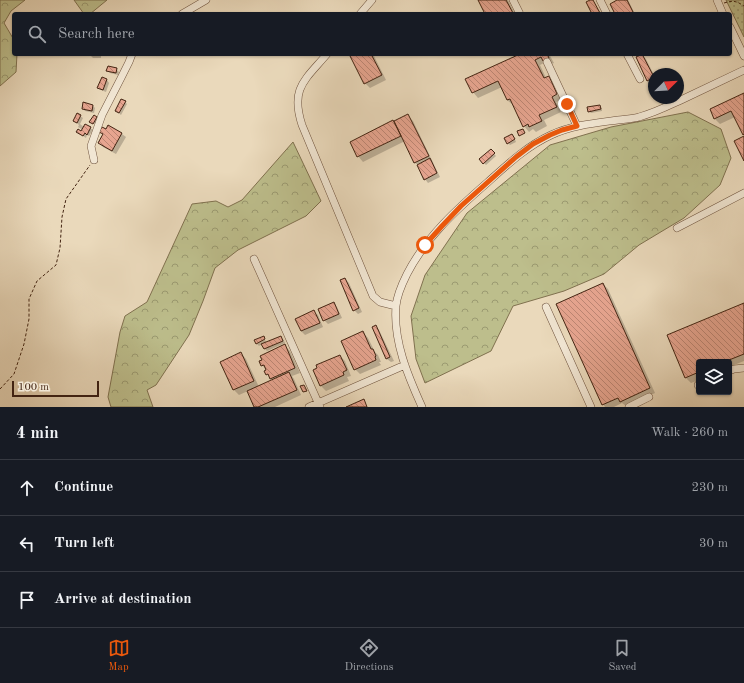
<!DOCTYPE html>
<meta charset="utf-8">
<style>
body{margin:0;font-family:"Old Standard TT",serif;background:#242831;color:#f1f3f6}
.controls{position:absolute;right:12px;bottom:12px;display:grid;overflow:hidden;border-radius:4px;box-shadow:0 1px 3px #0004}
.controls button{width:36px;height:36px;display:grid;place-items:center;padding:0;border:0;border-bottom:1px solid #363941;background:#171b24;color:#f1f3f6;font:20px sans-serif}
.compass{position:absolute;left:648px;top:68px;width:36px;height:36px;border-radius:50%;background:#171b24;box-shadow:0 1px 3px #0004;rotate:66deg}
.scale{position:absolute;left:12px;bottom:10px;width:87px;box-sizing:border-box;padding-left:4px;border:2px solid #432412;border-top:0;font-size:11px;line-height:14px;white-space:nowrap;color:#432412;-webkit-text-stroke:3px #f1e6d3;paint-order:stroke}
.stop{position:absolute;width:12px;height:12px;margin:-9px;border:3px solid #ea580c;border-radius:50%;background:#fff}
.stop.end{background:#ea580c;border-color:#fff;box-shadow:0 1px 4px #0008}
.list{margin:0;padding:0;list-style:none}
h2{display:flex;justify-content:space-between;align-items:center;height:52px;margin:0;padding:0 16px;font-size:17px}
h2 small{font-size:13px;font-weight:400;color:#9ea1a6}
.list li{display:grid;grid-template-columns:26px 1fr auto;gap:12px;align-items:center;box-sizing:border-box;height:56px;padding:0 16px;border-top:1px solid #363941}
.list b{display:block;font-size:15px;white-space:nowrap}
.list em{font-size:13px;font-style:normal;color:#9ea1a6}
.icon{flex:none;width:22px;height:22px;fill:none;stroke:currentColor;stroke-width:2;stroke-linecap:round;stroke-linejoin:round}
.map{position:relative;flex:none;width:744px;height:407px;overflow:hidden}
.search{position:absolute;background:#171b24;box-shadow:0 1px 3px #0004;left:12px;right:12px;top:12px;height:44px;display:flex;align-items:center;gap:10px;box-sizing:border-box;padding:0 14px;border-radius:4px;color:#9ea1a6;font-size:15px}
.sheet{height:220px;background:#171b24}
nav{display:flex;justify-content:space-around;align-items:center;box-sizing:border-box;height:56px;border-top:1px solid #363941;background:#171b24;font-size:11px;color:#9ea1a6}
nav a{display:grid;justify-items:center;gap:2px}
nav .on{color:#ea580c}
.map>svg:first-child{display:block}
.green{fill:url(#green-dots);stroke:#80714f}
.forest{fill:url(#forest-crowns);stroke:#80714f}
.shadow{fill:#0003}
.building{fill:url(#building-back-hatch);stroke:#432412}
.lines{fill:none;stroke-linecap:round;stroke-linejoin:round}
.minor-casing{stroke:#6d513c;stroke-width:8}
.path{stroke:#432412;stroke-width:1;stroke-dasharray:3 2;stroke-linecap:butt}
.minor{stroke:#f1e6d3;stroke-width:7}
.route{stroke:#ea580c;stroke-width:5}
</style>
<div class="map">
<svg width="744" height="407" viewBox="0 0 744 407">
<defs>
<pattern id="green-dots" width="8" height="8" patternUnits="userSpaceOnUse"><rect width="8" height="8" fill="#bdbe8c"/><path d="M2 2h.1M6 6h.1" fill="none" stroke="#9b9a71" stroke-width="1.8" stroke-linecap="round"/></pattern>
<pattern id="forest-crowns" width="20" height="18" patternUnits="userSpaceOnUse"><rect width="20" height="18" fill="#bdbe8c"/><path d="M2 6a3 3 0 1 1 6 0M12 15a3 3 0 1 1 6 0" fill="none" stroke="#9b9a71"/></pattern>
<pattern id="building-back-hatch" width="6" height="6" patternUnits="userSpaceOnUse"><rect width="6" height="6" fill="#e7a590"/><path d="M-1 5l2 2M0 0l6 6M5-1l2 2" fill="none" stroke="#bd8674"/></pattern>
</defs>
<rect width="100%" height="100%" fill="#ead9bb"/>
<filter id="stains"><feTurbulence type="fractalNoise" baseFrequency=".005" numOctaves="4"/><feColorMatrix values="0 0 0 0 .2 0 0 0 0 .09 0 0 0 0 .02 0 0 0 .5 -.17"/></filter>
<radialGradient id="worn" r=".72"><stop offset=".6" stop-color="#630" stop-opacity="0"/><stop offset="1" stop-color="#630" stop-opacity=".3"/></radialGradient>
<path class="green" d="M726,0H744V37Z"/>
<path class="forest" d="M0,0H25L11,11L4,23L14,40V54H17L16,72L0,86Z
M74,0H107L90,14H84Z
M688,112L721,129L731,158L720,185L684,218L639,245L604,274L564,291L513,306L491,351L425,383L416,359L411,316L425,275L467,213L550,145L611,127Z
M293,142L321,201L306,216L238,250L215,268L203,301L189,335L156,385L147,390L153,407H111L108,397L120,332L125,316L147,302L192,204L216,201L228,207L242,200Z"/>
<path class="shadow" d="M479,0H508L515,14H486Z
M619,0H628L635,14H616Z
M91,54H101V58H93L91,56Z
M350,54H373L386,80L370,88L365,83Z
M523,54H549L554,63L549,65L546,62L540,65L546,78L549,77L554,82L562,100L556,102L561,112L544,120L547,126L536,132L533,129L529,132L524,126L514,105H513L507,100L502,87L478,98L473,92Z
M642,55L646,59L654,75V83L652,84L648,80Z
M116,69L119,72L118,75L110,73L108,71Z
M102,78L107,80L109,83L106,92L101,90L99,87Z
M744,94V134L735,117L720,124L715,119L711,110Z
M125,102L127,104L121,115L116,111Z
M93,106L95,108L94,113L85,111L83,109Z
M600,106L602,109V111L591,113L589,111Z
M80,116L83,118L80,124L84,127L90,128L93,130L89,136L87,135L86,138L77,132H81L83,130L78,127L79,125L74,121Z
M94,116L98,119L94,124L91,122Z
M408,116L413,121L440,177L428,183L425,179L418,165L415,163L405,141L363,162L358,156L394,122Z
M109,126L122,134L126,137L116,154L103,147L100,143L104,135L101,132L106,131Z
M514,137L516,142L510,145L508,143Z
M491,150L496,156L486,165L481,160Z
M345,279L349,283L362,312L358,314L354,310L341,281Z
M603,284L608,289L655,393L626,406L622,403L614,407H605L603,404Z
M334,303L337,307L342,318L328,324L324,320L319,309Z
M744,304V361L729,367V362H699V380L691,383L686,378Z
M314,312L318,315L323,327L305,335L301,331Z
M376,326L379,330L394,361L391,362L387,359L373,327Z
M363,332L368,338L375,352L378,355L381,362H379L381,365L360,374L355,369Z
M263,337L267,343L280,337L283,339L285,343L267,351L265,349L262,344L259,346L256,343Z
M285,346L290,351L300,373L292,376L294,379L301,395L275,407H255L248,391L239,395L233,389L241,353L246,359L259,387L273,380L267,374L266,371H267L262,365Z
M340,356L345,361L351,376L347,377L349,381L326,391L321,386Z"/>
<path class="building" d="M478,0H506L513,13L510,14H485Z
M590,0H593L600,13L592,14L586,2Z
M617,0H627L633,12L629,14H615L610,4Z
M349,54H371L382,75L364,84Z
M520,54H547L549,58L543,61L541,57L535,60L544,78L549,76L557,94L552,97L557,107L539,115L542,121L529,127L528,124L523,127L510,99L507,100L498,81L472,93L465,79Z
M642,54L654,77L647,81L636,57Z
M108,66L117,68L116,73L106,71Z
M102,77L107,79L103,90L97,88Z
M744,93V134L743,135L731,111L714,119L710,109Z
M121,99L126,101L119,113L115,111Z
M83,102L93,105L92,111L82,109Z
M600,105L601,109L588,112L587,107Z
M77,113L81,115L77,123L73,121Z
M408,114L429,156L414,163L394,121Z
M94,115L97,117L93,124L89,122Z
M393,120L401,136L357,157L350,142Z
M85,124L91,127L87,135L85,133L83,136L76,132L78,129L81,131Z
M108,125L122,133L112,151L98,143L103,134L99,132L102,127L106,129Z
M523,129L525,133L519,136L517,131Z
M512,134L515,139L507,144L504,138Z
M744,136V161L734,141Z
M491,149L495,153L483,164L479,159Z
M430,158L437,173L424,180L417,165Z
M345,278L359,308L353,311L340,280Z
M603,283L650,388L620,402L618,398L602,405L556,304Z
M334,302L339,314L323,321L318,309Z
M744,303V354L724,362H699V372L685,378L667,335Z
M314,310L320,323L301,331L295,319Z
M376,325L390,357L386,359L372,327Z
M363,331L371,349H373L376,356L375,357L376,360L354,370L341,341Z
M264,336L265,339L256,344L254,340Z
M281,336L283,341L264,349L261,344Z
M285,344L295,368L270,379L268,374L266,375L264,371L266,370L264,365L261,366L259,361L262,360L260,356Z
M241,352L254,381L233,390L220,362Z
M340,355L347,370L343,372L344,375L320,386L313,370L317,368L316,365Z
M289,372L297,390L258,407H254L247,391Z
M304,385L307,391L303,392L300,386Z
M364,399L367,407H346Z"/>
<g class="lines">
<g class="minor-casing">
<path id="minor" d="M513,0L520,14
M600,0L607,14
M717,0L723,14
M182,14L206,0
M360,14L372,0
M730,27L744,56
M327,54C305,80 290,88 302,125L373,296L380,302L396,306
M627,54L640,79
M547,62L577,126
M94,160L91,146L102,115L121,78L129,62L132,54
M677,228L744,193
M254,259L320,407
M546,307L591,407
M729,371L734,369L744,368
M698,385H699
M309,407L405,365
M422,407C408,376 393,341 396,306C397,295 402,284 407,274C426,237 457,209 488,182C508,164 527,146 551,135C572,125 596,123 618,120C625,119 633,119 639,117C654,113 668,106 681,100C702,90 723,80 744,70
M629,407L649,397"/>
</g>
<path class="path" d="M724,3C734,0 736,1 744,6
M0,389L14,374L24,344L29,319V299L37,281L56,265L60,248L62,217L66,199L90,165"/>
<use href="#minor" class="minor"/>
</g>
<g class="lines">
<path class="route" d="M425,245L442,226L461,206L516,157L533,144L550,135L562,130L577,126L567,104"/>
</g>
<rect width="100%" height="100%" filter="url(#stains)"/>
<rect width="100%" height="100%" fill="url(#worn)"/>
</svg>
<div class="controls">
<button><svg class="icon" aria-label="layers" viewBox="0 0 24 24"><path d="M12 4l9 5-9 5-9-5zM3 14l9 5 9-5"/></svg></button>
</div>
<svg class="compass" viewBox="-18 -18 36 36"><path d="M0-13l5 13h-10z" fill="#e53935"/><path d="M0 13l5-13h-10z" fill="#9ea1a6"/></svg>
<div class="scale">100 m</div>
<div class="stop" style="left:425px;top:245px"></div>
<div class="stop end" style="left:567px;top:104px"></div>
<div class="search"><svg class="icon" aria-label="search" viewBox="0 0 24 24"><circle cx="10" cy="10" r="6"/><path d="M15 15l6 6"/></svg>Search here</div>
</div>
<section class="sheet">
<h2>4 min<small>Walk · 260 m</small></h2>
<ul class="list">
<li><svg class="icon" aria-label="ahead" viewBox="0 0 24 24"><path d="M12 20V5M6 11l6-6 6 6"/></svg><div><b>Continue</b></div><em>230 m</em></li>
<li><svg class="icon" aria-label="left" viewBox="0 0 24 24"><path d="M17 20v-9H6M10 6l-5 5 5 5"/></svg><div><b>Turn left</b></div><em>30 m</em></li>
<li><svg class="icon" aria-label="arrive" viewBox="0 0 24 24"><path d="M6 21V4h12l-3 4 3 4H6"/></svg><div><b>Arrive at destination</b></div></li>
</ul>
</section>
<nav>
<a class="on"><svg class="icon" aria-label="map" viewBox="0 0 24 24"><path d="M3 6l6-2 6 2 6-2v14l-6 2-6-2-6 2zM9 4v14M15 6v14"/></svg>Map</a>
<a><svg class="icon" aria-label="directions" viewBox="0 0 24 24"><path d="M12 3l9 9-9 9-9-9zM9 14v-3h6M13 9l2 2-2 2"/></svg>Directions</a>
<a><svg class="icon" aria-label="saved" viewBox="0 0 24 24"><path d="M7 4h10v16l-5-4-5 4z"/></svg>Saved</a>
</nav>
